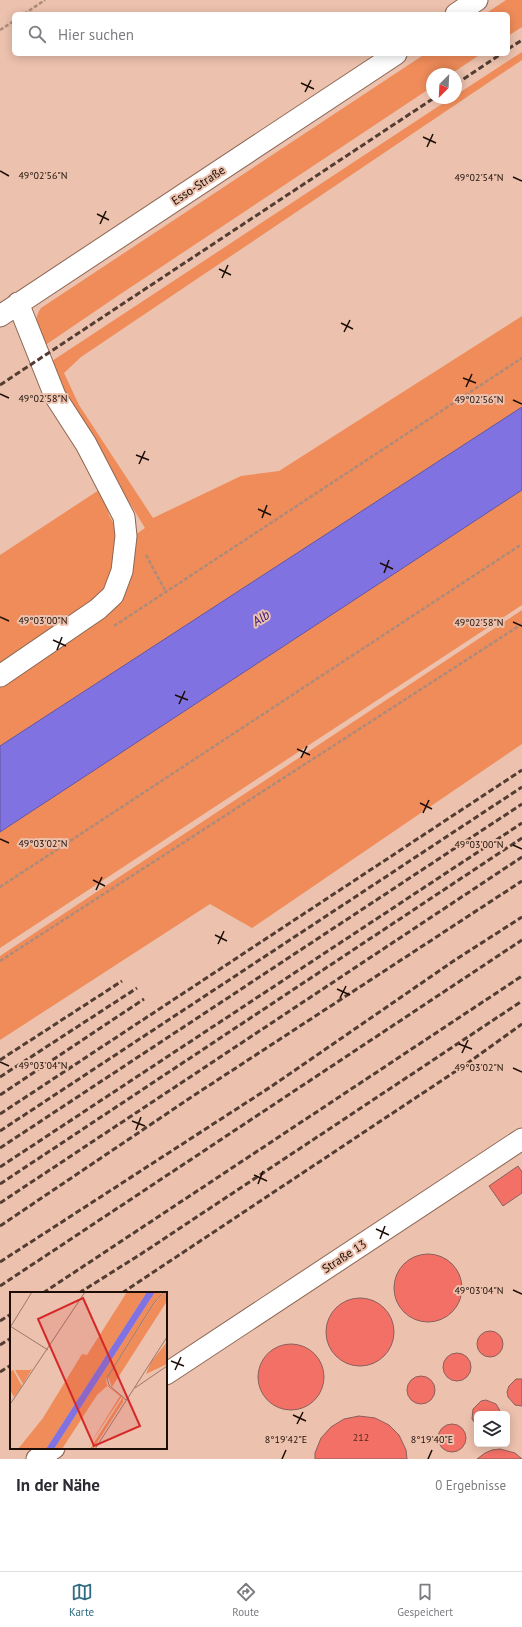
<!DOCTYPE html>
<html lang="de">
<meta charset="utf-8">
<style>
body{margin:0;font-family:"PT Sans",sans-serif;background:#f7f7f7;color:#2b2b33}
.controls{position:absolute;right:12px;bottom:12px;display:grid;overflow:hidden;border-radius:6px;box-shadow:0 2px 10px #0003}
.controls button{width:36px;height:36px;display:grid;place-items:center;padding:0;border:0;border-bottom:1px solid #e1e1e2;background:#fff;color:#2b2b33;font:20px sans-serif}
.compass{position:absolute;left:426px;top:68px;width:36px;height:36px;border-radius:50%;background:#fff;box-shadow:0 2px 10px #0003;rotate:204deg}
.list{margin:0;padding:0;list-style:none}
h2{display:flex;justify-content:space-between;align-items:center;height:52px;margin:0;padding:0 16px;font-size:17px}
h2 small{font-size:13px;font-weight:400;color:#7c7c81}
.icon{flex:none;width:22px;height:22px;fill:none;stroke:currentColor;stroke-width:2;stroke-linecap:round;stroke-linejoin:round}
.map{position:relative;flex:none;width:522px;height:1459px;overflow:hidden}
.search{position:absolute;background:#fff;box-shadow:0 2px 10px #0003;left:12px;right:12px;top:12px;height:44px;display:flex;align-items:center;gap:10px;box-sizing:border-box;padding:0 14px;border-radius:6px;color:#7c7c81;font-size:15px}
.sheet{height:112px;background:#fff}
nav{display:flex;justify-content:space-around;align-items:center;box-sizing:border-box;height:56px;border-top:1px solid #e1e1e2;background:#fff;font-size:11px;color:#7c7c81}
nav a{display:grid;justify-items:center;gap:2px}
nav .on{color:#2f6b82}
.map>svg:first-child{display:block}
.green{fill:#ef8c5a}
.water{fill:#8072e1;stroke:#6254a0}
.building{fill:#f37066;stroke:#8b605c}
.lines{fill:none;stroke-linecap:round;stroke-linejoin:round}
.minor-casing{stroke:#8c6654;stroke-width:23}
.path{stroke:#ad8b7b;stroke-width:2.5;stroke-dasharray:4 2;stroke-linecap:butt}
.minor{stroke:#fff;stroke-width:21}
.rail{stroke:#533d33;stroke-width:3;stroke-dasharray:6 3;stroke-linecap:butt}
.ticks{fill:none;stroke:#1c0e07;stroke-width:1.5}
.labels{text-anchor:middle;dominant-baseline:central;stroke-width:4;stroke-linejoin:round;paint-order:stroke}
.number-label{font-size:10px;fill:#52261f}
.street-label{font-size:12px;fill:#1c0e07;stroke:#ecc1ad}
.water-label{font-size:13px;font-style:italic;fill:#2f1076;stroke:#ecc1ad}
.inset-road{fill:none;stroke:#99796b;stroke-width:1}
.view{fill:#d62828;fill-opacity:0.15;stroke:#d62828;stroke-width:2}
.inset-edge{fill:none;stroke:#1c0e07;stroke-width:2}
.ticks-label{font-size:10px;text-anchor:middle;fill:#1c0e07;stroke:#ecc1ad;stroke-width:4;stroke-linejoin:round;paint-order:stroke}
</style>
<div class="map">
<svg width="522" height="1459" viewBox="0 0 522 1459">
<rect width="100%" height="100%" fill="#ecc1ad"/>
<path class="green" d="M506,0H522V27L508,36V14H485Z
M522,52V60L81,357L64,373L79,405L153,518L241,476L279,471L522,316V407L0,746V683L108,609L135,535L145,528L61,390L49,363L451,98H456V95Z
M425,54H481L451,74H432V87L116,297L44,346C39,331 31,322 41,308Z
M102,488L109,515L120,536L109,589L0,669V555Z
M522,490V605L0,948V832Z
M522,610V744L252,928L210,904L0,1040V956Z"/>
<path class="water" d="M522,407V490L0,832V746Z"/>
<path class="building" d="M518,1166L522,1172V1193L503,1206L489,1186Z
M394 1288a34 34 0 1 1 68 0a34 34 0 1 1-68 0Z
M326 1332a34 34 0 1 1 68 0a34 34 0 1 1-68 0Z
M477 1344a13 13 0 1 1 26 0a13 13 0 1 1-26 0Z
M258 1377a33 33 0 1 1 66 0a33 33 0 1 1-66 0Z
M443 1367a14 14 0 1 1 28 0a14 14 0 1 1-28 0Z
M407 1390a14 14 0 1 1 28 0a14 14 0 1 1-28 0Z
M516,1379H522V1406L515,1405L508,1397L507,1392L509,1386Z
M486,1400L496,1404L499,1409L501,1414H477V1426L472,1419L473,1409L481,1401Z
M359,1416L375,1418L389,1425L399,1435L406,1450L407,1459H315V1453L321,1438L331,1427L344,1419Z
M438 1438a14 14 0 1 1 28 0a14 14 0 1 1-28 0Z
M500,1449L515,1453L522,1459H477L485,1453L492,1450Z"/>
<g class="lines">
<g class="minor-casing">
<path id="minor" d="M456,14L477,0
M0,316L396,54
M0,676L98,609L113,595L122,571L126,536L124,517L86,444L55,396L18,303
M166,1374L522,1139
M37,1459L54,1448"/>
</g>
<path class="path" d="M24,14L45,0
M0,30L14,21
M146,555L166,592
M114,626L522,358
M0,887L522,544
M0,961L522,624"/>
<use href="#minor" class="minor"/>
<path class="rail" d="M508,49L522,40
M456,84L501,54
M0,385L434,98
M0,1060L122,981
M0,1077L137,988
M0,1095L144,999
M0,1114L522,770
M0,1131L522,787
M0,1148L522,804
M0,1167L522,823
M0,1184L522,838
M0,1203L522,857
M0,1226L193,1096L522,881
M0,1262L272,1086L455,960L522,917
M0,1286L522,940
M43,1293L522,976
M79,1293L141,1254L522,1001
M122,1293L465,1065L522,1024
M0,1321L11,1314
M0,1345L11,1338
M0,1372L11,1365"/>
</g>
<path class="ticks" d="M301,83L314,89M305,92L311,80M423,137L436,143M427,147L433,134M0,171L9,176M513,177L522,181M97,214L109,220M100,224L106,211M219,269L231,275M222,278L228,265M341,323L353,329M344,332L350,320M463,378L476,383M466,387L472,374M0,394L9,398M513,400L522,404M136,455L149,460M139,464L145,451M258,509L271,515M262,518L267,505M380,563L393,569M384,573L389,560M0,617L9,621M513,622L522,626M53,640L66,646M57,650L62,637M175,695L188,700M179,704L185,691M297,749L310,755M301,758L307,746M420,803L432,809M423,813L429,800M0,839L9,843M513,845L522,849M93,880L105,886M96,890L102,877M215,935L227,941M218,944L224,931M337,989L350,995M340,998L346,986M459,1044L472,1049M462,1053L468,1040M0,1062L9,1066M513,1068L522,1072M132,1121L145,1126M136,1130L141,1117M254,1175L267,1181M258,1184L263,1171M376,1229L389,1235M380,1239L385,1226M513,1290L522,1294M171,1361L184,1366M175,1370L181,1357M293,1415L306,1421M297,1424L303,1412M282,1459L286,1450M428,1459L432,1450"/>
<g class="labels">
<g class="number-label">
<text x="361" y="1437">212</text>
</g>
<g class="street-label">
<text transform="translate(198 185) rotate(-33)">Esso-Straße</text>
<text transform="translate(344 1256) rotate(-33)">Straße 13</text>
</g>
<g class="water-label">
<text transform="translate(261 618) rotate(-33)">Alb</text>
</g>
</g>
<g transform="translate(10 1292)">
<rect width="157" height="157" fill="#ecc1ad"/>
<path d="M117,0H125L100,40L125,0H137L36,157H8L33,126L72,62L77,63ZM145,0L153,2L147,7L96,87L97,93L112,104L77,157L110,104L97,94L87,103L52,157H44ZM155,0H157V9L102,95L98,85L145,11ZM157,50V72L136,82L141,70ZM22,77L13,92L5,78H20ZM3,78L12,94L4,105L0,98V80ZM113,105V110L83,157H80Z" fill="#ef8c5a"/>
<path d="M137,0H145L44,157H36Z" fill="#8072e1"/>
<path class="inset-road" d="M0,34L38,58M1,34L22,0M125,96L157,74M116,108L99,93L97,86L144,11L154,0M1,111L75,0M85,157L157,45"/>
<path class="view" d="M73,6L130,134L84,154L28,27Z"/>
<rect width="157" height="157" class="inset-edge"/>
</g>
<g class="ticks-label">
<text x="43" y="179">49°02'56"N</text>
<text x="479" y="181">49°02'54"N</text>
<text x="43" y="402">49°02'58"N</text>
<text x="479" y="403">49°02'56"N</text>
<text x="43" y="624">49°03'00"N</text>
<text x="479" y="626">49°02'58"N</text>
<text x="43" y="847">49°03'02"N</text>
<text x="479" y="848">49°03'00"N</text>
<text x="43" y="1069">49°03'04"N</text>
<text x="479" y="1071">49°03'02"N</text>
<text x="479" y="1294">49°03'04"N</text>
<text x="286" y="1443">8°19'42"E</text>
<text x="432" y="1443">8°19'40"E</text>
</g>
</svg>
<div class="controls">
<button><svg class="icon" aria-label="layers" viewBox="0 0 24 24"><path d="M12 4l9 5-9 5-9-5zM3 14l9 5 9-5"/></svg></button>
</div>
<svg class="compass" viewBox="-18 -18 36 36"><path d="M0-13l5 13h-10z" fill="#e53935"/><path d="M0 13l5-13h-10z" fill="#7c7c81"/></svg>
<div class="search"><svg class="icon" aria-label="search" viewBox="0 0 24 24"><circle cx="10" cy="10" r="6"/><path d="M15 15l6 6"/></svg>Hier suchen</div>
</div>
<section class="sheet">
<h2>In der Nähe<small>0 Ergebnisse</small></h2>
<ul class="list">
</ul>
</section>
<nav>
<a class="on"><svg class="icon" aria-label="map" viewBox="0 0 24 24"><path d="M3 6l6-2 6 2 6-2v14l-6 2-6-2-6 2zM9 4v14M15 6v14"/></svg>Karte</a>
<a><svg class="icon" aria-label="directions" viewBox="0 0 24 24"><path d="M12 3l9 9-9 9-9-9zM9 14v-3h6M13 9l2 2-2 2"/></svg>Route</a>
<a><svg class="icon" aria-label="saved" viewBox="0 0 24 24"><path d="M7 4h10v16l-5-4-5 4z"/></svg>Gespeichert</a>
</nav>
